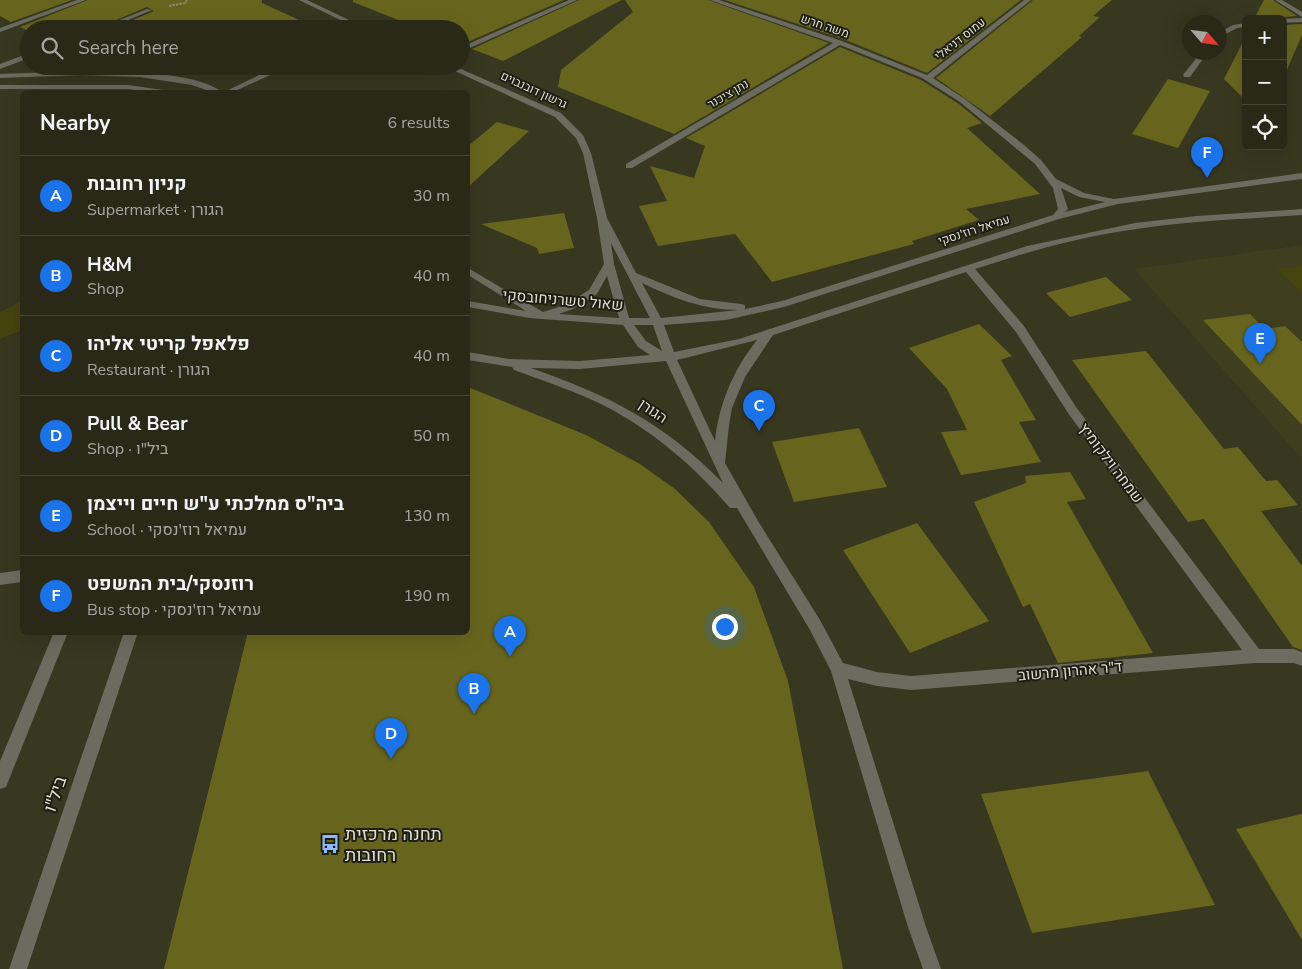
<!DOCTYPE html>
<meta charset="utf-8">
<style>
body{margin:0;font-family:"Nunito Sans",Heebo,sans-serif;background:#363525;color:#f1f3f6}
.controls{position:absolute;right:15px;top:15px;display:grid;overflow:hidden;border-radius:8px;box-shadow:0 5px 20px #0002}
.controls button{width:45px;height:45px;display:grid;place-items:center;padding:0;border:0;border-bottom:1px solid #464537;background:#2a2918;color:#f1f3f6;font:25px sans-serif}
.compass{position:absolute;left:1182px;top:15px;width:45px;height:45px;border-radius:50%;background:#2a2918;box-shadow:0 5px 20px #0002;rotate:118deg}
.you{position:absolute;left:724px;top:626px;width:18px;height:18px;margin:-12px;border:4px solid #fff;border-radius:50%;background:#1a73e8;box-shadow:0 0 0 8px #1a73e833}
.badge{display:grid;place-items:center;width:32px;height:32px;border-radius:50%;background:#1a73e8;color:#fff;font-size:16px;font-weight:700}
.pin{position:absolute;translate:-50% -41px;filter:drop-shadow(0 1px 2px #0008)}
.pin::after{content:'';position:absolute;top:26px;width:18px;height:15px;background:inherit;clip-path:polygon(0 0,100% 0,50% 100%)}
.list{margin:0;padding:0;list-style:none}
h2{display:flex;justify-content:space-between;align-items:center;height:65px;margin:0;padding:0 20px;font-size:21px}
h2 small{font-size:16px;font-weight:400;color:#a5a6a2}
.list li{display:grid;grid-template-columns:32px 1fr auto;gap:15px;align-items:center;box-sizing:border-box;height:80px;padding:0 20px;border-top:1px solid #464537}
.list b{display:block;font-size:19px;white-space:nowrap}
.list p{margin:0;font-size:16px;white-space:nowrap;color:#a5a6a2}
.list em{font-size:16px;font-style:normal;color:#a5a6a2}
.icon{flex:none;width:28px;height:28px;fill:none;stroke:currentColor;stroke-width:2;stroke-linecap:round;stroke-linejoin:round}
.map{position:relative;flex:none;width:1302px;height:969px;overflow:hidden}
.search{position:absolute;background:#2a2918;box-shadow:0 5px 20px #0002;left:20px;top:20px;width:450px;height:55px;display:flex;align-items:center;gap:12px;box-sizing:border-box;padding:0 18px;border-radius:28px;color:#a5a6a2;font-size:19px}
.panel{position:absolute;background:#2a2918;box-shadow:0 5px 20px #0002;left:20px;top:90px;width:450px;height:545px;border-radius:8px}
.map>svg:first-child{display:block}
.built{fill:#3f3e1f}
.green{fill:#46440f}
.building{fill:#67651d}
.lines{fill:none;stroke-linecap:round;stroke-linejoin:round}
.path{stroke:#878774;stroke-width:2;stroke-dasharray:2.5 1;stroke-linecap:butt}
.minor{fill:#6b6b60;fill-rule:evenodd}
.labels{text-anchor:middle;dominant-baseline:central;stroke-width:4;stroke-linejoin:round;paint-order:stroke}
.far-street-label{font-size:12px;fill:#dfdfd1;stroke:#1e1e14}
.street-label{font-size:15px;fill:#dfdfd1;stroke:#1e1e14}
.near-street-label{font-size:18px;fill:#dfdfd1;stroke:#1e1e14}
.near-poi-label{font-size:18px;fill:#dfdfd1;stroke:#1e1e14;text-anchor:start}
</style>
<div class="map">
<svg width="1302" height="969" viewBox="0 0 1302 969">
<rect width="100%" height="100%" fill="#383720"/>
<path class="built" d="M1302,245V459L1134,269Z"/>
<path class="green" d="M1302,266V293L1277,269Z
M22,301V330L0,339V312Z"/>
<path class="building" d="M0,0H72L11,22L0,16Z
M88,0H262V3L299,20L277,29H226L215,24L187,29H112L154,11L147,7L95,29H29V31L20,27Z
M353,0H564L461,45V29H421L353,2Z
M579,0H622L503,61L472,49Z
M625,0H708L829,43L674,134L558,87L561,70L633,12Z
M725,0H1021L927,73L843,39Z
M1033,0H1112L1093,16L1100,17L1079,36L1082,37L990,116L936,78Z
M1264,0H1273L1297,16L1254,19Z
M1302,24V35L1283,79V25Z
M1246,36V97L1243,98L1224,79Z
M840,47L921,80L959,104L982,123L967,128L1040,194L966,209L979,220L912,241L914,244L772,282L735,234L658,246L639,206L667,201L650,166L694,178L705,146L686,138Z
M1168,79L1210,91L1178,148L1132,134Z
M497,122L529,131L468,187V146Z
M564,213L574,248L539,254L537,248L481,224Z
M1106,277L1132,300L1070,317L1046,293Z
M1250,314L1265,329L1285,326L1302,342V425L1203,320Z
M979,324L1012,356L1001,360L1036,420L1019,422L1041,462L961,475L941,432L967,430L947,389L909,348Z
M1146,351L1224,449L1238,447L1266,481L1277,480L1298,505L1261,511L1302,566V650L1293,647L1204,519L1188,522L1072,360Z
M468,387L586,435L640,464L675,489L709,522L754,587L788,681L843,969H164L248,632H468Z
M859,428L887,487L794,502L772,442Z
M1070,472L1086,499L1067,502L1153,653L1058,663L1030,604L1023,607L974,502L1026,483L1025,476Z
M917,523L989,621L910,653L843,550Z
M1148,771L1215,905L1032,933L981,794Z
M1302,814V940L1236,829Z"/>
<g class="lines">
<path class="path" d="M169,6L185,3L187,0
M294,29L307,25"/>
<path class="minor" d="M77,0H86L0,32V28Z
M299,0H307L368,29H359Z
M569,0H577L461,52V47Z
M710,0H719L842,41L927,75L1024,0H1031L933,78L965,99L1024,145L1041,160L1056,179L1084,193L1114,199L1302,173V179L1118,204L1059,219L784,307L726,320L664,325L674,352L739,339L1027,246L1135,223L1197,216L1302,209V215C1242,219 1182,221 1123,231C1072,239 1023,253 975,269L1024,326L1076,407L1259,649H1294L1302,652V666L1294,663H1255L911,690L877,686L848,679L926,927L941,969H923L908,927L831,671L810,630L737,508H730C694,466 652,430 603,405C575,391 544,381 514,370L512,367L468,360V352L509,359L580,361L650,355L638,347L623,325L529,318L468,307V301L526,311L468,275V268L543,312L565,305L589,290L604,264L597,218L583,153L576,138L555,117L444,66H454L561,113L583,135L591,153L607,218L636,273L700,299L741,304L745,305V309L782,301L1053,215L1058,209L1053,188L1035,164L960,102L922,78L840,45L632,168H626V164L833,43ZM1061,188L1079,197L1105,202L1065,212L1068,209ZM611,243L650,318H629L614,264ZM966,272L1016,332L1068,413L1242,650L911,676L877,672L843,663L820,620L758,521L725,463L729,425L732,408L745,377L773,335ZM607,276L619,318L559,314L573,309L597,294ZM642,283C673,298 704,310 739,310L661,318ZM634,325H653L662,351L646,341ZM757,340C733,370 719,404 715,441L677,360ZM666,361L723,483C663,422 610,396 531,368L580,369Z
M1275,0H1282L1302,12V17Z
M147,9L152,10L107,29H97Z
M1302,18V22L1283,23V19Z
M1246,23V27L1237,28L1220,37V32L1233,25Z
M1201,52H1208L1190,77H1184L1183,75Z
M29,53V58L0,69V64Z
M274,68L281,70L233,92H224Z
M82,71C116,71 195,71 222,92H212L192,85L140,77L82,75L0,78V74Z
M0,85H128L163,90L167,92H151L128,89H0Z
M22,570V582L0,585V573Z
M54,632H68L6,787L0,789V761Z
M124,632H138L27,969H9Z"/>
</g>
<defs>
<g id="bus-bare" transform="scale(1.5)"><path d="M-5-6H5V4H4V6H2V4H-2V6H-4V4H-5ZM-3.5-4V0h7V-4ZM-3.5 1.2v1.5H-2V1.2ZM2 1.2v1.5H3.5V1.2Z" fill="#8bb9fc" stroke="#1e1e14" stroke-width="2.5" paint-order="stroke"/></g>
</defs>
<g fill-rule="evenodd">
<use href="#bus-bare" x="330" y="844"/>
</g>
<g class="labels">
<g class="far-street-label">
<text transform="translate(825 26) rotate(19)">משה חרש</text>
<text transform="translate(960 39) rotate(-38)">עמוס דניאלי</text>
<text transform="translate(534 90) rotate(25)">גרשון דובנבוים</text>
<text transform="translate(728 94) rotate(-30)">נתן ציכנר</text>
<text transform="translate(974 230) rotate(-18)">עמיאל רוז'נסקי</text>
</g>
<g class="street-label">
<text transform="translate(563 300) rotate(5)">שאול טשרניחובסקי</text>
<text transform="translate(653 411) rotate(34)">הגורן</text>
<text transform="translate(1111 463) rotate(53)">שמחה וילקומיץ</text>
<text transform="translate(1070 671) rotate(-5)">ד"ר אהרון מרשוב</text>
</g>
<g class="near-street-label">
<text transform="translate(55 794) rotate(-71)">ביל"ו</text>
</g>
<g class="near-poi-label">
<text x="345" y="834">תחנה מרכזית<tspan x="345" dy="21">רחובות</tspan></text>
</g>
</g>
</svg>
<div class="controls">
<button>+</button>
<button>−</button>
<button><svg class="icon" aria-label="locate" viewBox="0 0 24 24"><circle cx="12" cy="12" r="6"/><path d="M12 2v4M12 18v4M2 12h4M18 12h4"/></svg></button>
</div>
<svg class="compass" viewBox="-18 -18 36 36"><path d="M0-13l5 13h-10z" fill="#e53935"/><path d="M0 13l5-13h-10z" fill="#a5a6a2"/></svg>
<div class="you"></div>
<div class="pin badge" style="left:510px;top:657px">A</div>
<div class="pin badge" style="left:474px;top:714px">B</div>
<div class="pin badge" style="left:759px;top:431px">C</div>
<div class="pin badge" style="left:391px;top:759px">D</div>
<div class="pin badge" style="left:1260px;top:364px">E</div>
<div class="pin badge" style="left:1207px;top:178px">F</div>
<div class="search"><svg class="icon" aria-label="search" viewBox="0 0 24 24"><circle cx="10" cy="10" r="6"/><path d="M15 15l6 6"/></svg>Search here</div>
<section class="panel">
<h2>Nearby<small>6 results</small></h2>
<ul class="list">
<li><span class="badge">A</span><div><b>קניון רחובות</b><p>Supermarket · הגורן</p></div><em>30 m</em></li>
<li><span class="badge">B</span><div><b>H&amp;M</b><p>Shop</p></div><em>40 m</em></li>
<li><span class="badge">C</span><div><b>פלאפל קריטי אליהו</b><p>Restaurant · הגורן</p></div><em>40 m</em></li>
<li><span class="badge">D</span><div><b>Pull &amp; Bear</b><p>Shop · ביל&quot;ו</p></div><em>50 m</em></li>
<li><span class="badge">E</span><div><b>ביה&quot;ס ממלכתי ע&quot;ש חיים וייצמן</b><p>School · עמיאל רוז'נסקי</p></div><em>130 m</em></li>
<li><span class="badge">F</span><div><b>רוזנסקי/בית המשפט</b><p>Bus stop · עמיאל רוז'נסקי</p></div><em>190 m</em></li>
</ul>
</section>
</div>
